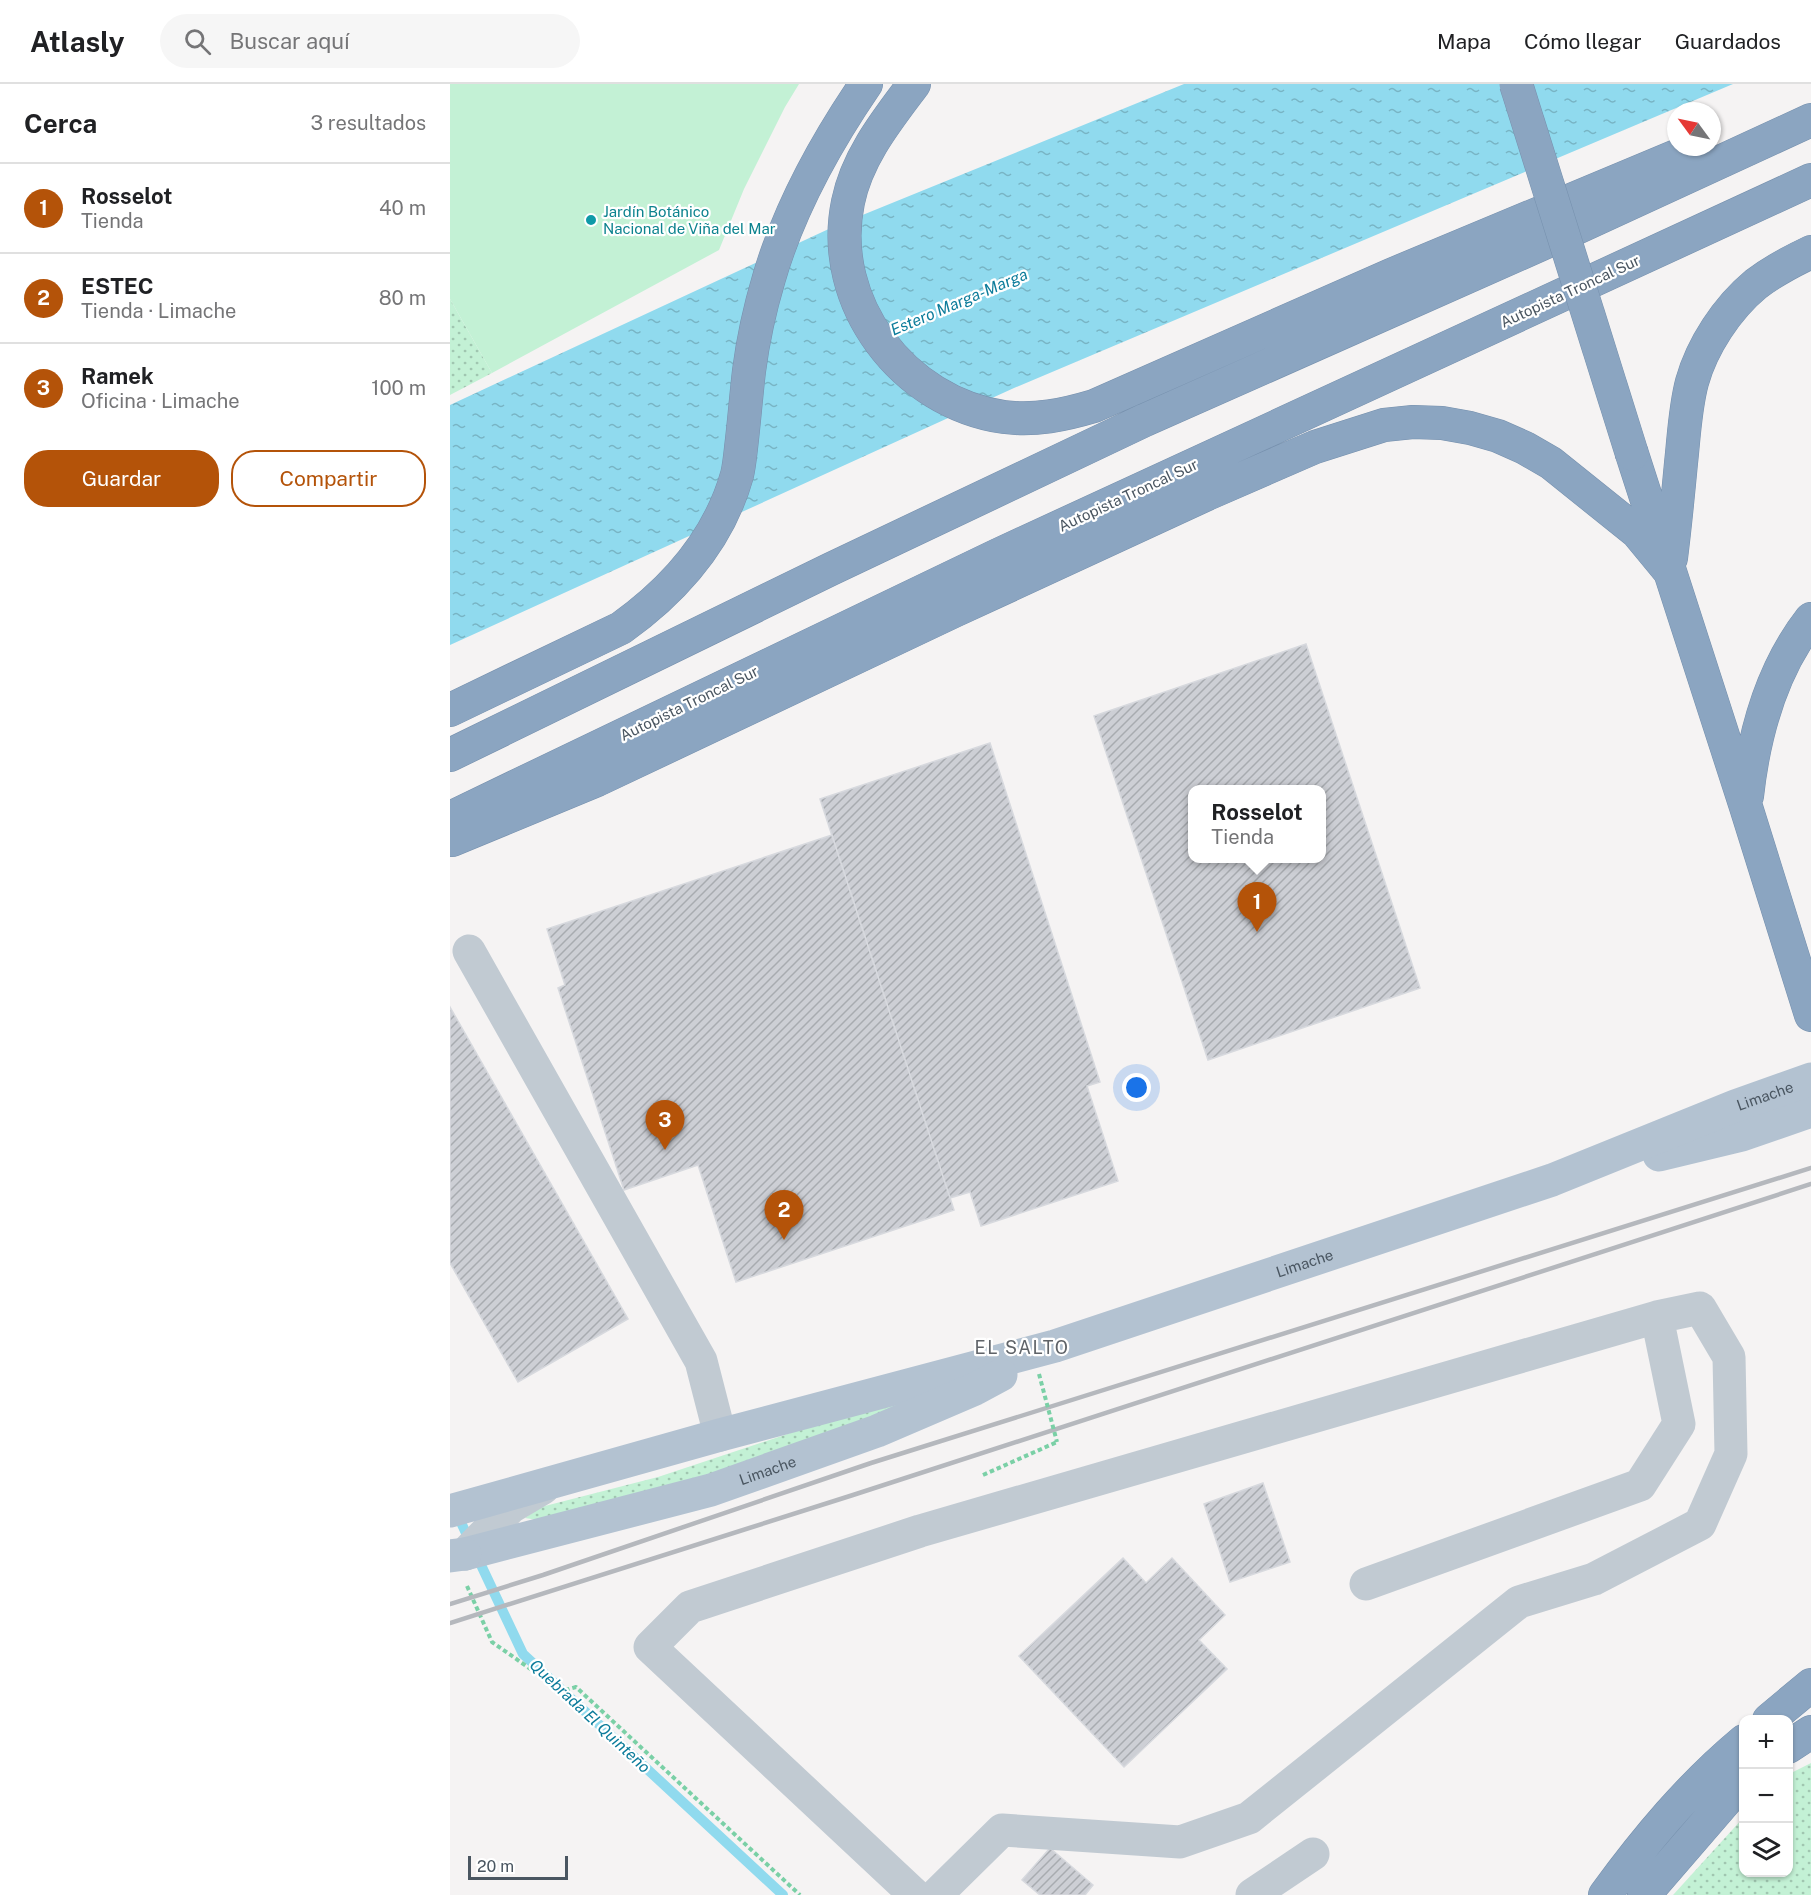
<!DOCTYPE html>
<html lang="es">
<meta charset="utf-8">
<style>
body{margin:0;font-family:"Public Sans",sans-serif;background:#f6f6f6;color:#202124}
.controls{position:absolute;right:18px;bottom:18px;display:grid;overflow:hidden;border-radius:12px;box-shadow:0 2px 4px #0004}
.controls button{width:54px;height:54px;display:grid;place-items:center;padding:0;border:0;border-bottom:2px solid #e0e0e0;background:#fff;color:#202124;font:30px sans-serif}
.compass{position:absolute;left:1217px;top:18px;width:54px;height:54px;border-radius:50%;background:#fff;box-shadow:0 2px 4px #0004;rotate:303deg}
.scale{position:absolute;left:18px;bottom:15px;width:100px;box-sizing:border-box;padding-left:6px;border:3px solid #4a5661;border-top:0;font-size:16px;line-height:21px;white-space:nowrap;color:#4a5661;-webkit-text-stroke:4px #fff;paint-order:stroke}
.you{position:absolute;left:687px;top:1004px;width:21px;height:21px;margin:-15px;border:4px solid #fff;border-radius:50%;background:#1a73e8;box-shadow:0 0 0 9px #1a73e833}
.badge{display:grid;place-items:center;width:39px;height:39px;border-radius:50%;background:#b45309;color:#fff;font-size:20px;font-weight:700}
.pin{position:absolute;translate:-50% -50px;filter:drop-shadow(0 2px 3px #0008)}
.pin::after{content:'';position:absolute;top:32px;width:21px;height:18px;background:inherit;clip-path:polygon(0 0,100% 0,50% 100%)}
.popup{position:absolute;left:738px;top:701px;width:138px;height:78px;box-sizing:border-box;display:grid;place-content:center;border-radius:12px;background:#fff;filter:drop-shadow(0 2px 4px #0005);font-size:20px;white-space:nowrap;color:#757577}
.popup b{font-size:22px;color:#202124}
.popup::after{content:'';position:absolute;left:50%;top:100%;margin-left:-12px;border:12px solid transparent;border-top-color:#fff}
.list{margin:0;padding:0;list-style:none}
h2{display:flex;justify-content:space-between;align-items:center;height:78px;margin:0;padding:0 24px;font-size:26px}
h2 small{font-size:20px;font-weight:400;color:#757577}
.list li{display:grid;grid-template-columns:39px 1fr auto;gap:18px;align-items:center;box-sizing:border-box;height:90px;padding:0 24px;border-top:2px solid #e0e0e0}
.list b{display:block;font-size:22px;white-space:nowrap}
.list p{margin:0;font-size:20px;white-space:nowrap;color:#757577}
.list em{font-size:20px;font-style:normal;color:#757577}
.actions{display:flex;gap:12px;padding:18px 24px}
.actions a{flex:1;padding:14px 0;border:2px solid #b45309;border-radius:24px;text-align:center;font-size:21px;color:#b45309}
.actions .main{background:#b45309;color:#fff}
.icon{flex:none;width:33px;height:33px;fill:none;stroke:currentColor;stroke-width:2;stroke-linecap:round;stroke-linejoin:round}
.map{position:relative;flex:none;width:1361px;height:1811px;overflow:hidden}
header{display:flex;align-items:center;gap:36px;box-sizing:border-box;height:84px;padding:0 30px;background:#fff;border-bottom:2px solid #e0e0e0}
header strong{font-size:28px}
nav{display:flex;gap:33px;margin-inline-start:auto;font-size:21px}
.search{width:420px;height:54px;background:#f6f6f6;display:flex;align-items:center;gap:15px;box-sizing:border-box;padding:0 21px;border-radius:33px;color:#757577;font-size:22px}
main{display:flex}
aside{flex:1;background:#fff}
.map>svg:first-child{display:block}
.grass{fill:url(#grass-dots)}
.park{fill:#c3f1d5}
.water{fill:url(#water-ripples)}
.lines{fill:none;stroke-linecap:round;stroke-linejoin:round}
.stream{stroke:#90daee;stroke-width:10}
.building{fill:url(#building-hatch);stroke:#d7d9de;stroke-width:1.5;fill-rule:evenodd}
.highway-casing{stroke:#7690ad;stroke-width:34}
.path{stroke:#7ad0a6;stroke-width:4;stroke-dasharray:4.5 3;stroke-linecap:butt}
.minor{stroke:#c1cad2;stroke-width:33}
.major{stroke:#b3c2d1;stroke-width:33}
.highway{stroke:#8ba5c1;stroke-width:33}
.rail{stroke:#b5b8bd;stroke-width:4.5}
.highway-bridge-casing{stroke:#7690ad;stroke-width:34;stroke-linecap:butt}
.path-bridge{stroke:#7ad0a6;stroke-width:4;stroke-dasharray:4.5 3;stroke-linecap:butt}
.major-bridge{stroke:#b3c2d1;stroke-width:33}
.highway-bridge{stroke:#8ba5c1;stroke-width:33}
.culture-dot{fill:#0f9aa8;stroke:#fff;stroke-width:2}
.labels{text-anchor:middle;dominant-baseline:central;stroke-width:4.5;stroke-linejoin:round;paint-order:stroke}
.culture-label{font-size:15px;fill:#0d838f;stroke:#fff;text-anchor:start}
.street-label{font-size:15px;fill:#4a5661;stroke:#fff}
.water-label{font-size:16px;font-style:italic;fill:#0c7c9b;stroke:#fff}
.quarter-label{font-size:18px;letter-spacing:1.5px;fill:#5f6368;stroke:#fff}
</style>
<header>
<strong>Atlasly</strong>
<div class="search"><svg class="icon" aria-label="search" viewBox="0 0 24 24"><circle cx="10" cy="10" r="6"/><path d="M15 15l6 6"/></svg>Buscar aquí</div>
<nav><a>Mapa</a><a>Cómo llegar</a><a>Guardados</a></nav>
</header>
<main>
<aside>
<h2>Cerca<small>3 resultados</small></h2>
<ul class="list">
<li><span class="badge">1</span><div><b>Rosselot</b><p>Tienda</p></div><em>40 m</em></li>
<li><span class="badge">2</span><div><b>ESTEC</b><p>Tienda · Limache</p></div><em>80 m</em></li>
<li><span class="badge">3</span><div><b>Ramek</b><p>Oficina · Limache</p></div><em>100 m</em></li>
</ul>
<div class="actions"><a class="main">Guardar</a><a>Compartir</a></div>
</aside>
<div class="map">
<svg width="1361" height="1811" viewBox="0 0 1361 1811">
<defs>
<pattern id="grass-dots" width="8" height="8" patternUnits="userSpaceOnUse" patternTransform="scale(1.5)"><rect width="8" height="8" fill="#c3f1d5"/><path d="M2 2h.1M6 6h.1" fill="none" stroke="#a0c6b0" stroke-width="1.8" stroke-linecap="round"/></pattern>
<pattern id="water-ripples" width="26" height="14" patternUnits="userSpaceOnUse" patternTransform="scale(1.5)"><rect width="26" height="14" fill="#90daee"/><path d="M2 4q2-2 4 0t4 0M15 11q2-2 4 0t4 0" fill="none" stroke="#78b4c4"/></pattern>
<pattern id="building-hatch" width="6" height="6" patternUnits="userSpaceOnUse" patternTransform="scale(1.5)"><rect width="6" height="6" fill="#cdcfd5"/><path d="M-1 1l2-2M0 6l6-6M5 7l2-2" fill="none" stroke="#a8abb0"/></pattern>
</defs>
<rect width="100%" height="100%" fill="#f5f3f3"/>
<path class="grass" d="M0,215L42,289L0,311Z
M473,1305L476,1308L418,1336L241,1398L88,1436L75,1434L91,1423L208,1393Z
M1361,1679V1811H1223L1293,1734L1294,1788H1338L1339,1690Z"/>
<path class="park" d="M0,0H349L335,23L294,105L269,166L42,289L0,215Z"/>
<path class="water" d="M734,0H1283L564,304L0,561V321L383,143Z"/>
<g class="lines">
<path class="stream" d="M7,1430L73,1570L333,1811"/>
</g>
<path class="building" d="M856,560L970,904L758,976L644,632ZM742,706H872V774H742Z
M540,659L650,998L637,1002L668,1097L531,1142L520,1108L500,1114L370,715Z
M382,751L504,1126L286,1198L248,1081L174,1106L108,904L115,901L97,845Z
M0,923L178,1235L68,1298L0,1179Z
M813,1399L840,1478L780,1498L754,1420Z
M673,1474L696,1499L722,1474L775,1531L749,1556L777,1585L674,1683L569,1572Z
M600,1764L643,1801L635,1811H590L572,1796Z"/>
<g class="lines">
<g class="highway-casing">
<path id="highway" d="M464,0C437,36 407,73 398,118C377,219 454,319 554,333C585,337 614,331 644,322L941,191L1248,63
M1182,370L1296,723L1361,931
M1221,474C1225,443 1228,411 1231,379C1234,352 1235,324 1242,298C1252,262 1277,224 1306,200C1323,187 1342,177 1361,168
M0,626L171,544C224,506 269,455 287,391C289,383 290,373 291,364C294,339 296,313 299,287C303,256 310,224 319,194C339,125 375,60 416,0
M0,671L381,485L695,336L1094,159L1361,36
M1297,712C1304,649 1321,586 1361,535
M0,734L548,471L1361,96
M2,756L147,696L504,527L757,410L865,363L934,341L963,338L992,339L1020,344L1048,352L1075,364L1101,379L1187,448L1220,488
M1319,1636L1361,1601
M1338,1663L1361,1648
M1155,1811C1196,1755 1240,1702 1294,1657
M1194,1811L1277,1715L1294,1699"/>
</g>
<path class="path" d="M533,1391L607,1358
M17,1502L42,1558L112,1607L126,1603L350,1811"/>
<path class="minor" d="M19,867L251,1277L270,1351
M15,1470L61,1423L93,1404
M465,1811L200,1563L240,1523L470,1447L1207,1233L1229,1340L1190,1401L916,1500
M486,1811L552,1746L730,1758L799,1734L1069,1518L1144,1495L1250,1440L1281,1370L1279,1273L1250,1224L1207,1233
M802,1811L863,1770"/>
<g class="major">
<path d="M1209,1071L1292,1051L1361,1027"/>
<path id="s1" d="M0,1427L270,1351L605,1262L1102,1096L1285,1022L1361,995"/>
<path id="s2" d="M15,1470L261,1406L427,1347L525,1305L551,1291"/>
</g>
<use href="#highway" class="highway"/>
<path class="rail" d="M0,1520L93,1491L421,1379L1361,1084
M0,1539L403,1411L1361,1100"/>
<g class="highway-bridge-casing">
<path id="highway-bridge" d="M1066,0L1182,370"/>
</g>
<path class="path-bridge" d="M589,1290L607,1358"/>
<path class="major-bridge" d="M0,1472L15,1470"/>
<use href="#highway-bridge" class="highway-bridge"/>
</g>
<circle class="culture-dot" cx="141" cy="136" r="6"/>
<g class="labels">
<g class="culture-label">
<text x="153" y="127">Jardín Botánico<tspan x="153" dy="17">Nacional de Viña del Mar</tspan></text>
</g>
<g class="street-label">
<text transform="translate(1120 207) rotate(-25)">Autopista Troncal Sur</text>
<text transform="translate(678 411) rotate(-25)">Autopista Troncal Sur</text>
<text transform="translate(239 619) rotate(-26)">Autopista Troncal Sur</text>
<text stroke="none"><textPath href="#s1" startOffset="1380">Limache</textPath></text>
<text stroke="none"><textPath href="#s1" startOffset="890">Limache</textPath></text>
<text stroke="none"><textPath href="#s2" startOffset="314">Limache</textPath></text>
</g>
<g class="water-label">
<text transform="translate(509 218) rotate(-23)">Estero Marga-Marga</text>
<text transform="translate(140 1632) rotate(43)">Quebrada El Quinteño</text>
</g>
<g class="quarter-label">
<text x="572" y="1263">EL SALTO</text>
</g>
</g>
</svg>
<div class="controls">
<button>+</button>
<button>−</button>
<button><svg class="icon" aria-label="layers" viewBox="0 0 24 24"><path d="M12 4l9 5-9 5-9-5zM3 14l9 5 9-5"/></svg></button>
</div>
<svg class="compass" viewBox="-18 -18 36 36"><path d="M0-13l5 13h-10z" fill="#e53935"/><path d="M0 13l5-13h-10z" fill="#757577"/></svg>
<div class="scale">20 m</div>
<div class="you"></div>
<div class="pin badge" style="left:807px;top:848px">1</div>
<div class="popup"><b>Rosselot</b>Tienda</div>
<div class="pin badge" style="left:334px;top:1156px">2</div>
<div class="pin badge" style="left:215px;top:1066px">3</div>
</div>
</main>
